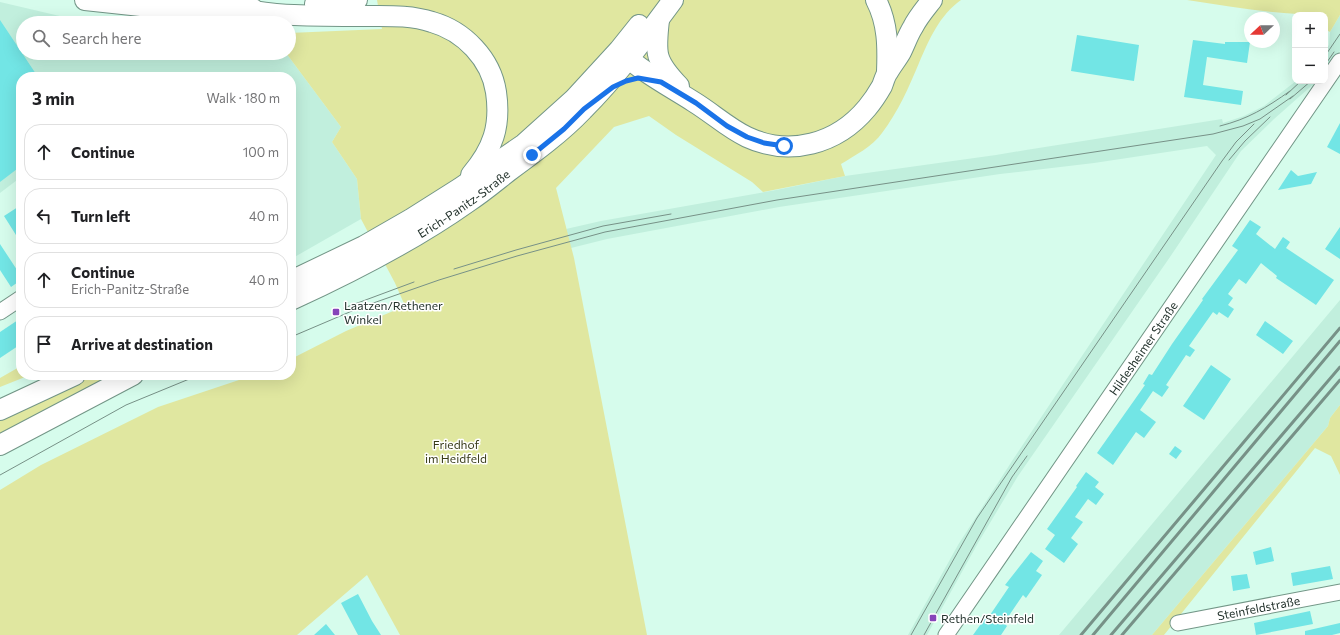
<!DOCTYPE html>
<meta charset="utf-8">
<style>
body{margin:0;font-family:Commissioner,sans-serif;background:#f6f6f6;color:#202124}
.controls{position:absolute;right:12px;top:12px;display:grid;overflow:hidden;border-radius:8px;box-shadow:0 4px 16px #0002}
.controls button{width:36px;height:36px;display:grid;place-items:center;padding:0;border:0;border-bottom:1px solid #e0e0e0;background:#fff;color:#202124;font:20px sans-serif}
.compass{position:absolute;left:1244px;top:12px;width:36px;height:36px;border-radius:50%;background:#fff;box-shadow:0 4px 16px #0002;rotate:248deg}
.stop{position:absolute;width:12px;height:12px;margin:-9px;border:3px solid #1a73e8;border-radius:50%;background:#fff}
.stop.end{background:#1a73e8;border-color:#fff;box-shadow:0 1px 4px #0008}
.list{margin:0;padding:0;list-style:none}
h2{display:flex;justify-content:space-between;align-items:center;height:52px;margin:0;padding:0 16px;font-size:17px}
h2 small{font-size:13px;font-weight:400;color:#757577}
.list li{display:grid;grid-template-columns:26px 1fr auto;gap:12px;align-items:center;box-sizing:border-box;height:56px;margin:0 8px 8px;padding:0 8px;border:1px solid #e0e0e0;border-radius:16px}
.list b{display:block;font-size:15px;white-space:nowrap}
.list p{margin:0;font-size:13px;white-space:nowrap;color:#757577}
.list em{font-size:13px;font-style:normal;color:#757577}
.icon{flex:none;width:22px;height:22px;fill:none;stroke:currentColor;stroke-width:2;stroke-linecap:round;stroke-linejoin:round}
.map{position:relative;flex:none;width:1340px;height:635px;overflow:hidden}
.search{position:absolute;background:#fff;box-shadow:0 4px 16px #0002;left:16px;top:16px;width:280px;height:44px;display:flex;align-items:center;gap:10px;box-sizing:border-box;padding:0 14px;border-radius:22px;color:#757577;font-size:15px}
.panel{position:absolute;background:#fff;box-shadow:0 4px 16px #0002;left:16px;top:72px;width:280px;height:308px;border-radius:16px}
.map>svg:first-child{display:block}
.built{fill:#c1efdd}
.green{fill:#e0e7a0}
.building{fill:#72e5e5}
.lines{fill:none;stroke-linecap:round;stroke-linejoin:round}
.minor-casing{stroke:#739687;stroke-width:17}
.major-casing{stroke:#739687;stroke-width:22}
.minor{stroke:#fff;stroke-width:15}
.major{stroke:#fff;stroke-width:20}
.tram{stroke:#779187;stroke-width:1}
.rail{stroke:#779187;stroke-width:3}
.route{stroke:#1a73e8;stroke-width:5}
.poi-dot{fill:#8644b9;stroke:#fff;stroke-width:1.5}
.labels{text-anchor:middle;dominant-baseline:central;stroke-width:3;stroke-linejoin:round;paint-order:stroke}
.street-label{font-size:12px;fill:#24332d;stroke:#fff}
.poi-label{font-size:12px;fill:#24332d;stroke:#fff;text-anchor:start}
.park-label{font-size:12px;fill:#383b18;stroke:#fff}
</style>
<div class="map">
<svg width="1340" height="635" viewBox="0 0 1340 635">
<rect width="100%" height="100%" fill="#d6fcec"/>
<path class="built" d="M0,2L64,17L97,23H23V53H286L341,127L332,142L357,179L361,219L291,259V77H21V177L0,193Z
M1340,15V51L1325,71V50L1329,45L1330,32Z
M1296,81H1317L1274,119L1241,151L1170,257L1018,476L978,543L927,635H908L958,545L1012,461L1216,155L1207,146L1094,163L1000,174L779,207L607,239L571,248L566,229L601,221L776,190L845,176L996,155L1026,150L1222,119L1223,123L1244,116L1264,106Z
M1340,300V405L1330,418L1328,426L1152,635H1059Z"/>
<path class="green" d="M377,0H961C939,16 930,38 919,63C909,87 898,112 882,133C873,146 854,156 841,164L845,176L763,192L752,182L676,135L649,116L614,127L556,188L574,258L647,635H400L367,575L297,635H0V490L41,465L158,407L254,375H291V359L346,331L405,306L395,283L361,219L357,179L332,142L341,127L286,53H289V33L382,29Z
M1187,0H1340V15L1330,32L1325,29V15C1279,15 1233,7 1187,0Z
M21,366V375H30L0,387V378Z
M75,375H133L0,445V410Z
M1340,405V475L1331,456L1315,448L1164,635H1152L1328,426L1330,418Z"/>
<path class="building" d="M0,20L38,77H21V166L0,182Z
M1077,35L1139,45L1134,81L1071,71Z
M1193,40L1225,44V42H1250L1247,63L1207,57L1203,85L1243,91L1241,105L1184,97Z
M1340,123V154L1327,147Z
M1291,170L1298,176L1317,172L1311,184L1278,190Z
M21,205V243L4,216Z
M1250,220L1261,227L1256,234L1275,249L1283,237L1290,242L1286,248L1334,280L1316,305L1276,278L1277,276L1261,263L1246,284L1239,279L1228,294L1233,298L1228,305L1234,309L1228,318L1219,312L1217,315L1213,312L1189,346L1195,350L1190,357L1186,355L1166,385L1169,387L1162,397L1153,391L1140,410L1156,422L1144,438L1136,432L1113,465L1097,453L1145,385L1143,384L1149,374L1152,375L1172,344L1203,300L1202,299L1238,250L1232,246Z
M1340,227V259L1325,249Z
M0,244L21,276V280L11,287L0,270Z
M21,318V344L0,358V332Z
M1265,321L1293,341L1283,354L1256,335Z
M1211,365L1231,379L1204,420L1183,406Z
M1175,446L1182,451L1176,459L1169,454Z
M1086,472L1099,482L1095,487L1104,494L1096,505L1088,499L1075,517L1083,522L1071,538L1078,544L1064,563L1045,549L1055,535L1047,529L1077,487L1076,486Z
M1271,547L1274,561L1256,565L1253,552Z
M1031,552L1043,561L1036,571L1042,575L1026,598L1023,595L1004,623L1007,626L1001,635H973L988,614L990,615L1009,587L1005,585Z
M1330,566L1333,579L1293,586L1291,573Z
M1247,574L1250,588L1233,591L1231,576Z
M358,594L372,621L381,635H358L341,603Z
M1310,611L1313,624L1256,635L1254,623Z
M1340,623V633L1332,635H1305V631Z
M326,624L335,635H314Z"/>
<g class="lines">
<g class="minor-casing">
<g id="minor">
<path d="M0,312L21,298"/>
<path id="s1" d="M1178,623L1340,592"/>
<path id="s2" d="M946,635L1340,61"/>
</g>
</g>
<g class="major-casing">
<g id="major">
<path d="M85,0L141,6L205,9H253"/>
<path d="M876,0C888,23 888,47 887,72"/>
<path d="M315,4L357,0"/>
<path d="M240,9C258,12 276,15 294,15C318,16 342,16 366,16C389,16 411,15 432,22C464,31 491,59 496,92C501,126 493,149 471,175"/>
<path d="M659,20C655,54 655,61 679,86"/>
<path d="M620,51C642,72 669,86 694,102C712,113 728,128 747,137C790,157 837,144 867,108C872,102 878,93 882,86C884,81 885,76 888,72C892,65 897,59 901,52C905,44 908,35 913,27C918,17 925,9 932,0"/>
<path d="M291,281L364,246L411,219L460,188L524,144L574,99L619,50L639,25"/>
<path id="s3" d="M291,300C352,272 413,241 468,202C482,193 495,182 509,171C535,152 561,133 583,110C617,76 645,38 673,0"/>
<path d="M0,410L75,375"/>
<path d="M0,445L133,375"/>
</g>
</g>
<use href="#minor" class="minor"/>
<use href="#major" class="major"/>
<path class="tram" d="M1325,56L1340,34
M1325,65L1334,52
M1286,95L1301,81
M1290,99L1311,81
M1220,126C1248,119 1266,108 1290,91
M1229,160L1245,141L1270,117
M454,269L516,250L603,226L671,214
M344,308L414,282
M291,337L359,308L439,280L517,256L605,232L777,200L1213,134L1243,126L1260,119L1293,96
M0,475L126,405L199,375
M911,635L977,518L994,493L1222,161L1236,142L1254,124
M924,635L1012,477L1027,456"/>
<path class="rail" d="M1081,635L1340,328
M1093,635L1340,341
M1111,635L1340,367
M1122,635L1340,380"/>
</g>
<g class="lines">
<path class="route" d="M532,155L564,129L584,109L613,87L626,81L638,78L661,82L696,103L727,126L747,137L764,143L784,146"/>
</g>
<g class="poi-dot">
<rect x="332" y="308" width="8" height="8" rx="2"/>
<rect x="929" y="614" width="8" height="8" rx="2"/>
</g>
<g class="labels">
<g class="street-label">
<text stroke="none"><textPath href="#s3" startOffset="198">Erich-Panitz-Straße</textPath></text>
<text stroke="none"><textPath href="#s2" startOffset="348">Hildesheimer Straße</textPath></text>
<text stroke="none"><textPath href="#s1" startOffset="82">Steinfeldstraße</textPath></text>
</g>
<g class="poi-label">
<text x="344" y="305">Laatzen/Rethener<tspan x="344" dy="14">Winkel</tspan></text>
<text x="941" y="618">Rethen/Steinfeld</text>
</g>
<g class="park-label">
<text x="456" y="444">Friedhof<tspan x="456" dy="14">im Heidfeld</tspan></text>
</g>
</g>
</svg>
<div class="controls">
<button>+</button>
<button>−</button>
</div>
<svg class="compass" viewBox="-18 -18 36 36"><path d="M0-13l5 13h-10z" fill="#e53935"/><path d="M0 13l5-13h-10z" fill="#757577"/></svg>
<div class="stop" style="left:784px;top:146px"></div>
<div class="stop end" style="left:532px;top:155px"></div>
<div class="search"><svg class="icon" aria-label="search" viewBox="0 0 24 24"><circle cx="10" cy="10" r="6"/><path d="M15 15l6 6"/></svg>Search here</div>
<section class="panel">
<h2>3 min<small>Walk · 180 m</small></h2>
<ul class="list">
<li><svg class="icon" aria-label="ahead" viewBox="0 0 24 24"><path d="M12 20V5M6 11l6-6 6 6"/></svg><div><b>Continue</b></div><em>100 m</em></li>
<li><svg class="icon" aria-label="left" viewBox="0 0 24 24"><path d="M17 20v-9H6M10 6l-5 5 5 5"/></svg><div><b>Turn left</b></div><em>40 m</em></li>
<li><svg class="icon" aria-label="ahead" viewBox="0 0 24 24"><path d="M12 20V5M6 11l6-6 6 6"/></svg><div><b>Continue</b><p>Erich-Panitz-Straße</p></div><em>40 m</em></li>
<li><svg class="icon" aria-label="arrive" viewBox="0 0 24 24"><path d="M6 21V4h12l-3 4 3 4H6"/></svg><div><b>Arrive at destination</b></div></li>
</ul>
</section>
</div>
